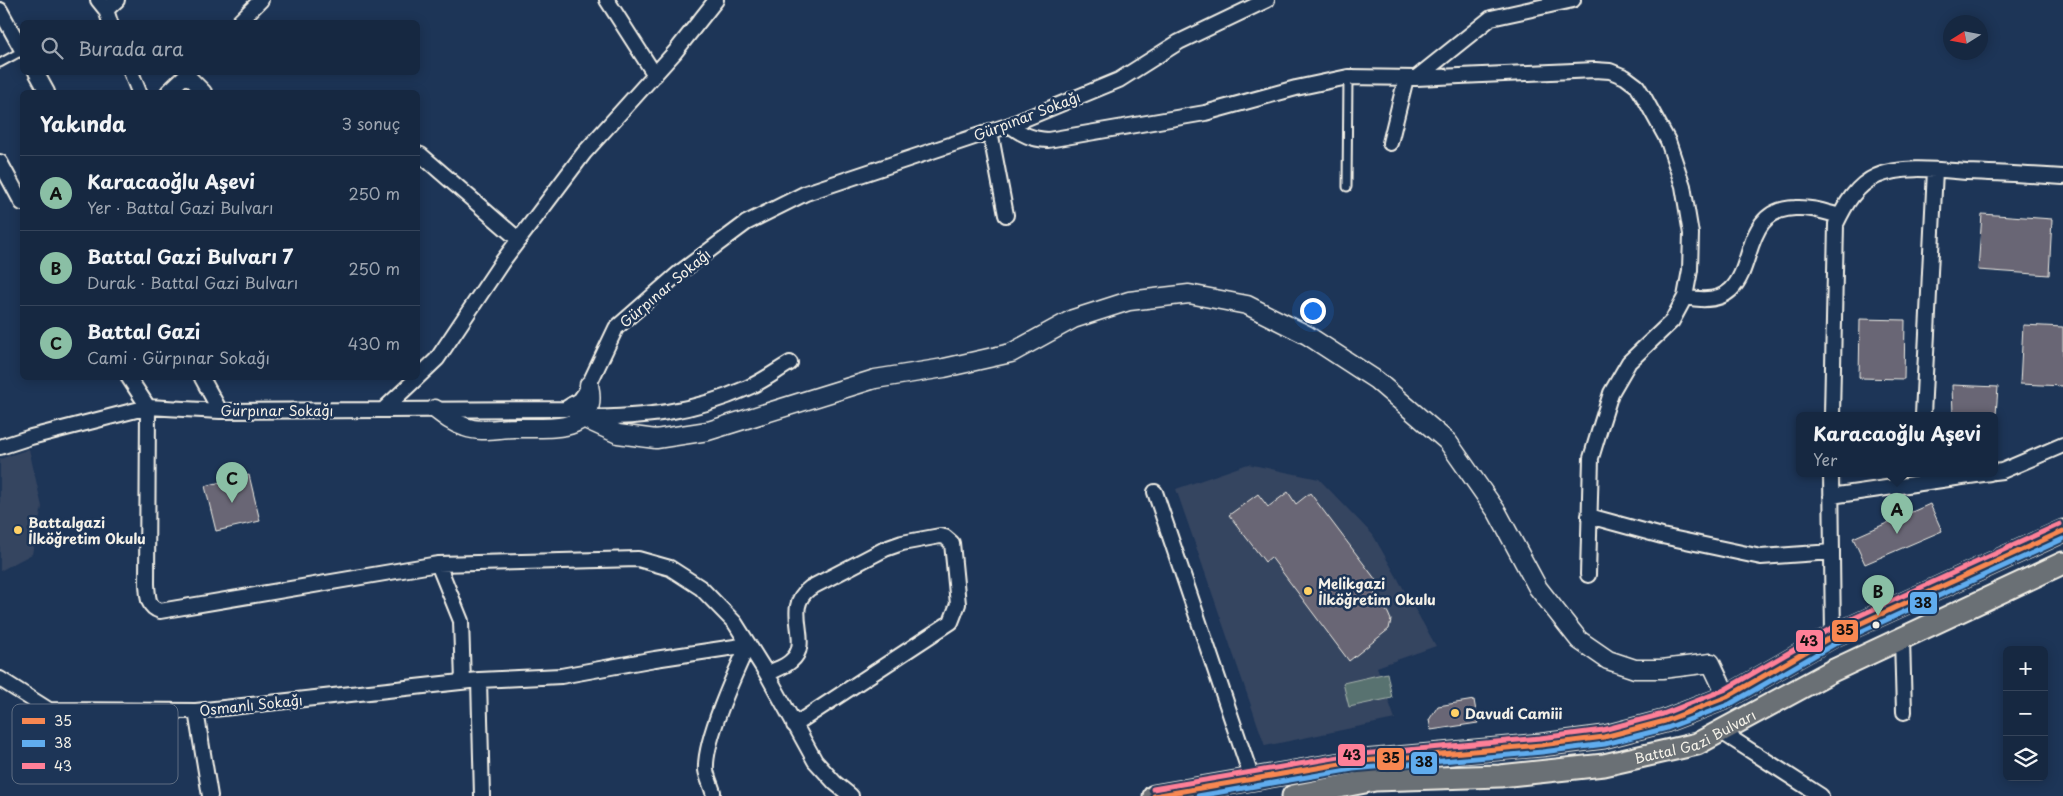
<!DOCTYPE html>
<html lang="tr">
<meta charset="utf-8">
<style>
body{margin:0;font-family:"Playpen Sans",sans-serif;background:#23344c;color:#f1f3f6}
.controls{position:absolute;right:15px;bottom:15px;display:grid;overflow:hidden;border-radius:8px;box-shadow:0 2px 12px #0003}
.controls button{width:45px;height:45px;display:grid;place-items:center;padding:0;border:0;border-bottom:1px solid #35445a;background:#162841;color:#f1f3f6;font:25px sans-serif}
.compass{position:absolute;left:1943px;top:15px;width:45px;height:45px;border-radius:50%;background:#162841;box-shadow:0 2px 12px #0003;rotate:259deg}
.you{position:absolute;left:1312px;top:310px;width:18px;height:18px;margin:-12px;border:4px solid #fff;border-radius:50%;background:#1a73e8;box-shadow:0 0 0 8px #1a73e833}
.badge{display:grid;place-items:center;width:32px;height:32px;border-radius:50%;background:#8abfa5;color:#111;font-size:16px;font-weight:700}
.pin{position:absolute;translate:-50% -41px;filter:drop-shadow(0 1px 2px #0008)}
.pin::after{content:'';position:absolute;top:26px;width:18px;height:15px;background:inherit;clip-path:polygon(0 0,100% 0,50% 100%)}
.popup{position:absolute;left:1796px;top:412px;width:202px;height:65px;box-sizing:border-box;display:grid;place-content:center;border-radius:8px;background:#162841;filter:drop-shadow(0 1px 4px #0005);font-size:16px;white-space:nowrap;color:#9ea6b1}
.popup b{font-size:19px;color:#f1f3f6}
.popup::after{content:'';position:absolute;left:50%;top:100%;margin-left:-10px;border:10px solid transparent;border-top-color:#162841}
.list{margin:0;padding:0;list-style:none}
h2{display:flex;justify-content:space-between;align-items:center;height:65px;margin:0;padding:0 20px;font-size:21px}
h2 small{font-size:16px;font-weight:400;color:#9ea6b1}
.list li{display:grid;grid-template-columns:32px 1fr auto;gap:15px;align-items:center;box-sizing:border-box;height:75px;padding:0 20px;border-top:1px solid #35445a}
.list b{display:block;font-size:19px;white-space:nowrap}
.list p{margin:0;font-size:16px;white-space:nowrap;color:#9ea6b1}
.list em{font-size:16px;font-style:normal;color:#9ea6b1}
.icon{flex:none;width:28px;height:28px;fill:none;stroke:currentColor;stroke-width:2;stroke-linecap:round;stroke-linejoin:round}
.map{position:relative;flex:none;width:2063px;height:796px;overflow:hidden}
.search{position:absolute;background:#162841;box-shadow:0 2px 12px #0003;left:20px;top:20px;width:400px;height:55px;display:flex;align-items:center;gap:12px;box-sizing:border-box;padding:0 18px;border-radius:8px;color:#9ea6b1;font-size:19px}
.panel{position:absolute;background:#162841;box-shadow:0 2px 12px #0003;left:20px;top:90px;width:400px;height:290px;border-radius:8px}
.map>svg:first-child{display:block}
.built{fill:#344460}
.green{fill:#59726f;stroke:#a6b2ac}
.building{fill:#696674;stroke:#f4f1e8}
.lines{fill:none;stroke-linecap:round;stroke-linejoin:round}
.service-casing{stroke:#f4f1e8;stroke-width:11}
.minor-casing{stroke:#f4f1e8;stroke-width:18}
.tertiary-casing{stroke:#f4f1e8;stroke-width:21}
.primary-casing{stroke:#f4f1e8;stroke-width:25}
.service{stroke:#1d3557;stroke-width:7}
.minor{stroke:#1d3557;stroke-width:14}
.tertiary{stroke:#1d3557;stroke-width:18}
.primary{stroke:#6b6f75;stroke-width:21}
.bus-1-casing{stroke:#1d3557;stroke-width:9}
.bus-2-casing{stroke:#1d3557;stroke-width:9}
.bus-3-casing{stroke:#1d3557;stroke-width:9}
.bus-1{stroke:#f88751;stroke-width:5}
.bus-2{stroke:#60acee;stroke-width:5}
.bus-3{stroke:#ff8098;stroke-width:5}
.poi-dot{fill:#ffd166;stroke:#1d3557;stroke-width:2}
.bus-dot{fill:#f4f1e8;stroke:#1d3557;stroke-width:2}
.labels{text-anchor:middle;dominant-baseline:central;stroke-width:5;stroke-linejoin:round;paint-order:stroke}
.street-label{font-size:14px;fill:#f4f1e8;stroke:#1d3557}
.poi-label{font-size:14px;font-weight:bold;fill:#f4f1e8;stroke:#1d3557;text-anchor:start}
.key{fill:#1d3557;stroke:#5e6d82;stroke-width:1}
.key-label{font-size:14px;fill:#f4f1e8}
.line-badge{stroke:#1d3557;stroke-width:2}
.pale-badge-label{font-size:14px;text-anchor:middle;font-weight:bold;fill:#111}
</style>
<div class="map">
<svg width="2063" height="796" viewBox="0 0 2063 796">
<rect width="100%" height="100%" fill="#1d3557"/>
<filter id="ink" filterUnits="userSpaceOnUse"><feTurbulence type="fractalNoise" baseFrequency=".02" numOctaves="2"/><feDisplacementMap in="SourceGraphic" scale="10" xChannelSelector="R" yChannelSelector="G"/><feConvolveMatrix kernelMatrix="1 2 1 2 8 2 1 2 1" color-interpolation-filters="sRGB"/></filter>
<g filter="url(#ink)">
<path class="built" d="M29,449L42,507L32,554L0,571V459Z
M1248,464L1319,479L1373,535L1436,646L1377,667L1395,719L1265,746L1176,489Z"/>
<path class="green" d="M1387,673L1392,698L1349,707L1343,683Z"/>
<path class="building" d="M1982,214L2052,219L2049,275L1978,270Z
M1860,319L1905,320L1904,379L1859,378Z
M2023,325L2063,327V386L2020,384Z
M1952,385L1998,387L1996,415H1953Z
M249,475L260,521L216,531L205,486Z
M1288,492L1296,504L1310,493L1382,588L1374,593L1388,613L1391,620L1389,629L1349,661L1271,557L1265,562L1229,515L1258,494L1268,507Z
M1930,504L1942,531L1865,564L1853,538Z
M1474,700L1478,723L1431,730L1429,720L1438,706Z"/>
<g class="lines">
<g class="service-casing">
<path id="service" d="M0,63L22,51
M1347,187L1348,77"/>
</g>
<g class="minor-casing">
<path id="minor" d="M98,0L106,10L110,22
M607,0L655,75
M0,10L22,50
M106,10L117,0
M239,22L261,0
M36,72L47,92
M131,72L139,92
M187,75L204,92
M1416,78L1491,18L1573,0
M168,92L189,72
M1010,125C1022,135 1032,139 1048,140L1205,113L1296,88L1348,77L1416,78L1595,70L1610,71L1625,77L1637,86L1645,99L1668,141L1683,186L1691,234L1690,270L1685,297L1672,321L1629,362L1611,393L1601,425L1591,458L1588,575
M990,131L1006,215
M1390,143L1406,78
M418,154L421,155L519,240
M0,162L22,203
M1685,297C1772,316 1725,210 1795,208C1811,207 1825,212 1840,216
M418,377L437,359L502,262L584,153L675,52L716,0
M129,378L148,407L147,584C148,596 147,607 160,611L438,564L638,559L670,568L701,588L735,623L767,674L815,761L835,783L851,796
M202,378L220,411
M383,410L417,378
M1832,415L1836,224C1845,205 1856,185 1877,176C1901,165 1941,170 1967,172C1999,173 2031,175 2063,177
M1923,415L1935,170
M584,418C645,417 691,413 747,388C762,382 776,371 790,363
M0,447L31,437L148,407L220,411L565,409L580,400L585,393L616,328L679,273L746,223L806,193L1010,125L1119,80L1179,42L1267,0
M1994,472L2002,471L2063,445
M1831,473L1833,636
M1155,492L1252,779
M1831,496L1990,473
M1589,516L1662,536L1761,557L1832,552
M438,564L461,621L463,682
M1902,638L1904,712
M767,674C774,670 785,667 791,661C814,642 781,609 810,588L885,549L902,543L940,536L945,537L952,543L958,604L951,622L794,725
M0,679L49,710L196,711L479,680L561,676L655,659L748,645
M479,680L482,796
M196,711L210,796
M1720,731L1821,796
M713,792C711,785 707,777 706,770C704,740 735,673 748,645"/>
</g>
<g class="tertiary-casing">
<path id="tertiary" d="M573,406L583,418L618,434L656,439L708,431L875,379L944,368L1011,353L1073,319L1129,301L1189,294L1247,305L1307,335L1376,380L1448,442L1497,512L1538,588L1579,640L1608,660L1635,669H1662L1711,663L1727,697
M435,409C444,416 453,423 465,427C481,433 498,428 515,428C547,427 600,436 589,385"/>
</g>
<g class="primary-casing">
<g id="primary">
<path d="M1154,796L1352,762L1541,745L1604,737L1665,721L1727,697L1833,636L2063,531"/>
<path id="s1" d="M1293,796L1375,780L1500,776L1604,765L1697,744L1832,671L2063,563"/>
</g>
</g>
<use href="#service" class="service"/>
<use href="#minor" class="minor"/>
<use href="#tertiary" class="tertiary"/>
<use href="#primary" class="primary"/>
<g class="bus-1-casing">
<path id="bus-1" d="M1154,796L1352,762L1541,745L1604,737L1665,721L1727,697L1833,636L2063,531"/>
</g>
<g class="bus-2-casing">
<path id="bus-2" d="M1198,796L1353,769L1542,752L1605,744L1667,728L1730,704L1836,643L2063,539"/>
</g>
<g class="bus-3-casing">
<path id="bus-3" d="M1153,789L1351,755L1540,738L1603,730L1663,714L1724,690L1830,629L2060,524"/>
</g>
<use href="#bus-1" class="bus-1"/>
<use href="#bus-2" class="bus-2"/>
<use href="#bus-3" class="bus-3"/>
</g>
</g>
<g class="poi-dot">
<circle cx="18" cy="530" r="5"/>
<circle cx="1308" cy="591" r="5"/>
<circle cx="1455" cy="713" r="5"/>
</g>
<circle class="bus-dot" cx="1876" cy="625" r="4.5"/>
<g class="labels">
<g class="street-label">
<text transform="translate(1027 116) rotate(-21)">Gürpınar Sokağı</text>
<text transform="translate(665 288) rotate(-40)">Gürpınar Sokağı</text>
<text x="277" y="410">Gürpınar Sokağı</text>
<text transform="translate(251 705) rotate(-6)">Osmanlı Sokağı</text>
<text stroke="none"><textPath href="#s1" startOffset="409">Battal Gazi Bulvarı</textPath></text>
</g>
<g class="poi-label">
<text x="28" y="522">Battalgazi<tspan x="28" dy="16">İlköğretim Okulu</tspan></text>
<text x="1318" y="583">Melikgazi<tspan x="1318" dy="16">İlköğretim Okulu</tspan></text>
<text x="1465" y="713">Davudi Camiii</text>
</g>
</g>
<rect x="12" y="704" width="166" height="80" rx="8" class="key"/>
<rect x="22" y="718" width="23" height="6" fill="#f88751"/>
<rect x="22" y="740" width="23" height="7" fill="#60acee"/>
<rect x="22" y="763" width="23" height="6" fill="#ff8098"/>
<g class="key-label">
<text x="54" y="726">35</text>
<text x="54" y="748">38</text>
<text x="54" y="771">43</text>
</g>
<g class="line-badge">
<rect x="1909" y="591" width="29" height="24" rx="5" fill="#60acee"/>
<rect x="1831" y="619" width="28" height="24" rx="5" fill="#f88751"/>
<rect x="1795" y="629" width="29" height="24" rx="5" fill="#ff8098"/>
<rect x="1337" y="743" width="29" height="24" rx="5" fill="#ff8098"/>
<rect x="1376" y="747" width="29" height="24" rx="5" fill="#f88751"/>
<rect x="1410" y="751" width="28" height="24" rx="5" fill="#60acee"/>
</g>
<g class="pale-badge-label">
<text x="1923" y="608">38</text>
<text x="1845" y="635">35</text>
<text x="1809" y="646">43</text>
<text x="1352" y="760">43</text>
<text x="1391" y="763">35</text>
<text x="1424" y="767">38</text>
</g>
</svg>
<div class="controls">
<button>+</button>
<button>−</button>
<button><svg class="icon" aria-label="layers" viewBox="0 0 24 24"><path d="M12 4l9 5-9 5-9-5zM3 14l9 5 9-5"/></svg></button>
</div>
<svg class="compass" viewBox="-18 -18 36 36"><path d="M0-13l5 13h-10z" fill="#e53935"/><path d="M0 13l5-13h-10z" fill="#9ea6b1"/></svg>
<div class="you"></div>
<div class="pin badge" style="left:1897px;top:534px">A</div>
<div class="popup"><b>Karacaoğlu Aşevi</b>Yer</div>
<div class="pin badge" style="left:1878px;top:616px">B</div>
<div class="pin badge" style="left:232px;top:503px">C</div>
<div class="search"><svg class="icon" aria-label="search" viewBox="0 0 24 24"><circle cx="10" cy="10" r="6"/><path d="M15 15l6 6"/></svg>Burada ara</div>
<section class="panel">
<h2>Yakında<small>3 sonuç</small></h2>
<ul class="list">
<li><span class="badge">A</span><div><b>Karacaoğlu Aşevi</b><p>Yer · Battal Gazi Bulvarı</p></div><em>250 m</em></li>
<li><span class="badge">B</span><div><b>Battal Gazi Bulvarı 7</b><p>Durak · Battal Gazi Bulvarı</p></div><em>250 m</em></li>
<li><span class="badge">C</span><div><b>Battal Gazi</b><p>Cami · Gürpınar Sokağı</p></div><em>430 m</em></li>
</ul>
</section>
</div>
